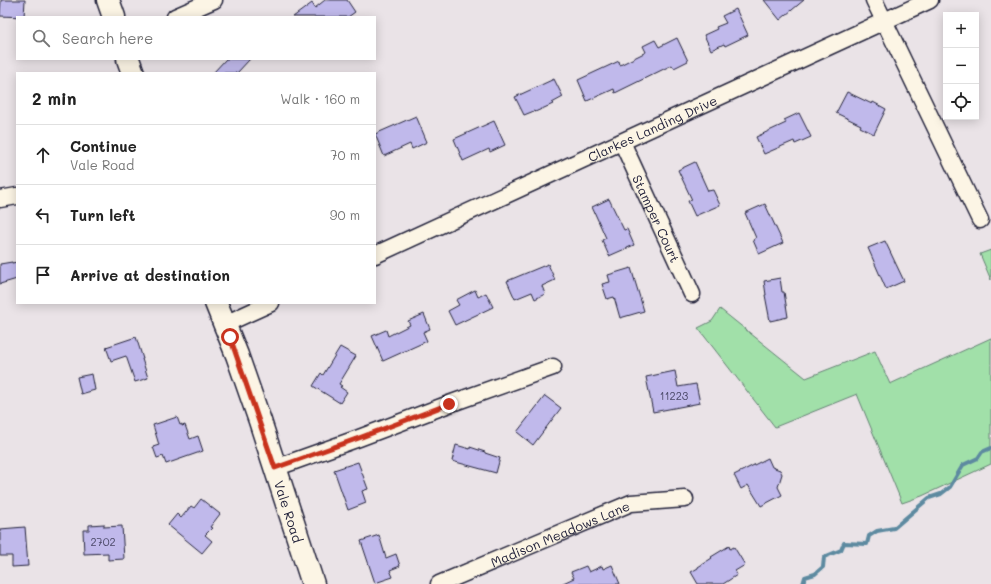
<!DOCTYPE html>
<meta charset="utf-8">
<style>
body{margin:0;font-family:Mali,sans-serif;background:#f2f2f2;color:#222}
.controls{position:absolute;right:12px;top:12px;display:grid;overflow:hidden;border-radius:0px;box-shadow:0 2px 10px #0003}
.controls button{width:36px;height:36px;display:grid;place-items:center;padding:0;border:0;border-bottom:1px solid #e0e0e0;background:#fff;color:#222;font:20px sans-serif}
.stop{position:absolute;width:12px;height:12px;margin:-9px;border:3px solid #c8321e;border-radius:50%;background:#fff}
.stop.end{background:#c8321e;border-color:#fff;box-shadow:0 1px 4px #0008}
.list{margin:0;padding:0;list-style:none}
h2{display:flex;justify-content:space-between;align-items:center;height:52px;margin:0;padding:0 16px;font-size:17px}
h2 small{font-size:13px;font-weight:400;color:#767676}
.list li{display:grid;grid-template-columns:26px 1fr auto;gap:12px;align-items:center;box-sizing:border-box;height:60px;padding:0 16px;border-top:1px solid #e0e0e0}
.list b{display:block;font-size:15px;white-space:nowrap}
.list p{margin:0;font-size:13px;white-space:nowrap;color:#767676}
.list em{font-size:13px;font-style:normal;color:#767676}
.icon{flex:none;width:22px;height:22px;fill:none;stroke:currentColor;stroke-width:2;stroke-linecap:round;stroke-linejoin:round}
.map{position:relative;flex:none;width:991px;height:584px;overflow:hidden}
.search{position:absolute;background:#fff;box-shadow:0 2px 10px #0003;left:16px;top:16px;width:360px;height:44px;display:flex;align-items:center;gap:10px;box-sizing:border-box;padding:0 14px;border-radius:0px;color:#767676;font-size:15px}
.panel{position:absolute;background:#fff;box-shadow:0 2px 10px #0003;left:16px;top:72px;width:360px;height:232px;border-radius:0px}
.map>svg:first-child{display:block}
.green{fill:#a1e0a9;stroke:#628172}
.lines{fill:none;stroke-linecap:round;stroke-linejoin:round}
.stream{stroke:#5d8aa0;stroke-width:4}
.building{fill:#c0b9eb;stroke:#22223b}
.street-casing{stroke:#22223b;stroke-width:19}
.secondary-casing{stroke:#22223b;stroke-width:25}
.street{stroke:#fcf5e5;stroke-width:16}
.secondary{stroke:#fcf5e5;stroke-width:22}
.route{stroke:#c8321e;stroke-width:5}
.labels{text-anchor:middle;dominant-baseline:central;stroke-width:4;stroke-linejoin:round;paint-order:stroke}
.number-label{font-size:11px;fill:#4a4867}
.street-label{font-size:13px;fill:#22223b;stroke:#fcf5e5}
</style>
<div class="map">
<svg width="991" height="584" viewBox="0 0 991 584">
<rect width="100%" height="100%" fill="#eae3e7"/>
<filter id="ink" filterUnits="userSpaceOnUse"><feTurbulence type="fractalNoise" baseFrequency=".025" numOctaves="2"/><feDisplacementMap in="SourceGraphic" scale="8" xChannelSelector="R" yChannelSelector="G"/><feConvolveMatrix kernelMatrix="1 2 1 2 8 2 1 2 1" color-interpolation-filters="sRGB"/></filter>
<g filter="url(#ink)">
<path class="green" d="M991,250V280L980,254Z
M720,309L806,378L875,351L890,384L991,338V464L922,496L902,503L857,394L775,427L698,328L712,321Z"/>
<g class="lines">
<path class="stream" d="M803,584L805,577L815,574L823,567L824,557L841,550L844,543L867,544L869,536L877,531L894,528L929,498L941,494L950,487L960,470L963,465L978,458L982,452L991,448"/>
</g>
<path class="building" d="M1,0H25L24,17L0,16Z
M325,0H347L355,12L348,17H293L312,3L315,8Z
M764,0H804L780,20Z
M736,9L748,35L725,46L724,44L711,50L704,35L717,29L716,27L726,23L722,16Z
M677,38L688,61L674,68L672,65L615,93L614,89L587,101L578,80L619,61L620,65L646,52L643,46L655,40L659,47Z
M226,59H250L237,73H213Z
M554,79L563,97L552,103L553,104L535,112L534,111L524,115L515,97Z
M847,92L872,104L873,102L886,109L874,134L860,127L861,125L836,113Z
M799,113L811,137L795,144L794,141L764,154L756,137L786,123L784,120Z
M416,116L427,142L412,149L410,144L384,156L375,134Z
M494,121L505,145L490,152L489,149L463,161L454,139Z
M695,162L708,191L713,190L720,205L695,216L688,201L692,200L678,170Z
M609,199L624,230L627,229L634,245L609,256L602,240L606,238L592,207Z
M765,204L783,243L759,254L753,240L756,238L745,213Z
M885,241L904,281L886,289L868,248Z
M12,262V263L17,262V279L0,284V264Z
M548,264L555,280L542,286L545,294L535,299L532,292L515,299L507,281Z
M631,268L644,311L620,318L614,297L607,299L602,284L610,282L608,275Z
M780,278L782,292H784L788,317L770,321L765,295H766L764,281Z
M475,290L478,297L486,293L493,307L455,325L448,311L459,305L456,300Z
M424,314L430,329L423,332L427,341L383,361L372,336L386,330L388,336L410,325L408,321Z
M136,337L143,359H142L148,378L135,382L126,356L111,361L106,347Z
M340,347L356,356L339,384L342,386L340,387L347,392L340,403L313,386L321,373L323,375Z
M675,371L678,387L696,384L700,403L653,412L646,377Z
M92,374L95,390L81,394L77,377Z
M545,396L561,408L533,445L517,432Z
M177,417L180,425L182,424V426L185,425L190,439L198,436L203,451L166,464L163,456L157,458L153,447L159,445L153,425Z
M456,445L470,449V447L485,452V453L500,458L496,473L452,461Z
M768,458L772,467L780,470L782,474L778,487L782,495L761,506L748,485L741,489L734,475Z
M358,462L368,489L362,491L366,503L348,510L334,470Z
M201,499L220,514L210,527L212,528L205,535L212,541L202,553L168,525L177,514L181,518L191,506L194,508Z
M104,524V527L122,526L124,559L108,560V553L84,554L83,530H89V525Z
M25,527L28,566L12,567V556H0V529Z
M379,535L386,558L396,554L400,566L390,570L393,577L375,583L361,541Z
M729,546L730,549L734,547L745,565L735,571L737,575L723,584H698L691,572L698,568V567L712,558L711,557Z
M612,565L620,584H561L574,578L571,572L586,566L589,572L602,566L603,569Z"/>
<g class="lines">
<g class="street-casing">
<g id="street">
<path d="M874,0L980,220"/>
<path d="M175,17L214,0"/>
<path id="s1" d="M622,142L692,294"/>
<path d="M0,199L17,196"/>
<path id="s2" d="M375,255L930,0"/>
<path d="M225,324L271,303"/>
<path d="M275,468L359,438L449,404L553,367"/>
<path id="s3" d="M439,584L631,503L685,499"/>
</g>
</g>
<g class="secondary-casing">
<g id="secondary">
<path d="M108,0L114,17"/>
<path d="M128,59L133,73"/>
<path id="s4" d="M216,303L237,355L260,421L313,584"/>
</g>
</g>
<use href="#street" class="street"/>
<use href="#secondary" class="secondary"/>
</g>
</g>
<g class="lines" filter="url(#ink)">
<path class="route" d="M230,337L275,468L359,438L449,404"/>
</g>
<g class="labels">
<g class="number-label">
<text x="674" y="395">11223</text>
<text x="103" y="541">2702</text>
</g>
<g class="street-label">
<text stroke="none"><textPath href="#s2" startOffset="305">Clarkes Landing Drive</textPath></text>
<text stroke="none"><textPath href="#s1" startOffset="84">Stamper Court</textPath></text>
<text stroke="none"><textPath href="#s4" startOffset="221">Vale Road</textPath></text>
<text stroke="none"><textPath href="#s3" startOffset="131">Madison Meadows Lane</textPath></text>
</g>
</g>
</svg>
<div class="controls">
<button>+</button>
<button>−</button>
<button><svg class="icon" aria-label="locate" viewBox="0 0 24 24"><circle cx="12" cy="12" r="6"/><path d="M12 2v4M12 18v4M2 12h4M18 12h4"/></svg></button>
</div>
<div class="stop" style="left:230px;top:337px"></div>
<div class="stop end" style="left:449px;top:404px"></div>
<div class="search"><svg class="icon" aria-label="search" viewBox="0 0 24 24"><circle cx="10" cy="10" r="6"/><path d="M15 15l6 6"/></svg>Search here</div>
<section class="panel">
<h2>2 min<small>Walk · 160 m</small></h2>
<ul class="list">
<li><svg class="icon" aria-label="ahead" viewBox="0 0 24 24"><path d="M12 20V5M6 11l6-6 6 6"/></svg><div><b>Continue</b><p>Vale Road</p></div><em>70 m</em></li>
<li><svg class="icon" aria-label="left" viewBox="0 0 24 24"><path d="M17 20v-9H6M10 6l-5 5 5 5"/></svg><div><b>Turn left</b></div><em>90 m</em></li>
<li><svg class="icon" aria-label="arrive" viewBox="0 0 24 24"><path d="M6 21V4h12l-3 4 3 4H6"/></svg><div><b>Arrive at destination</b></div></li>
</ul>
</section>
</div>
